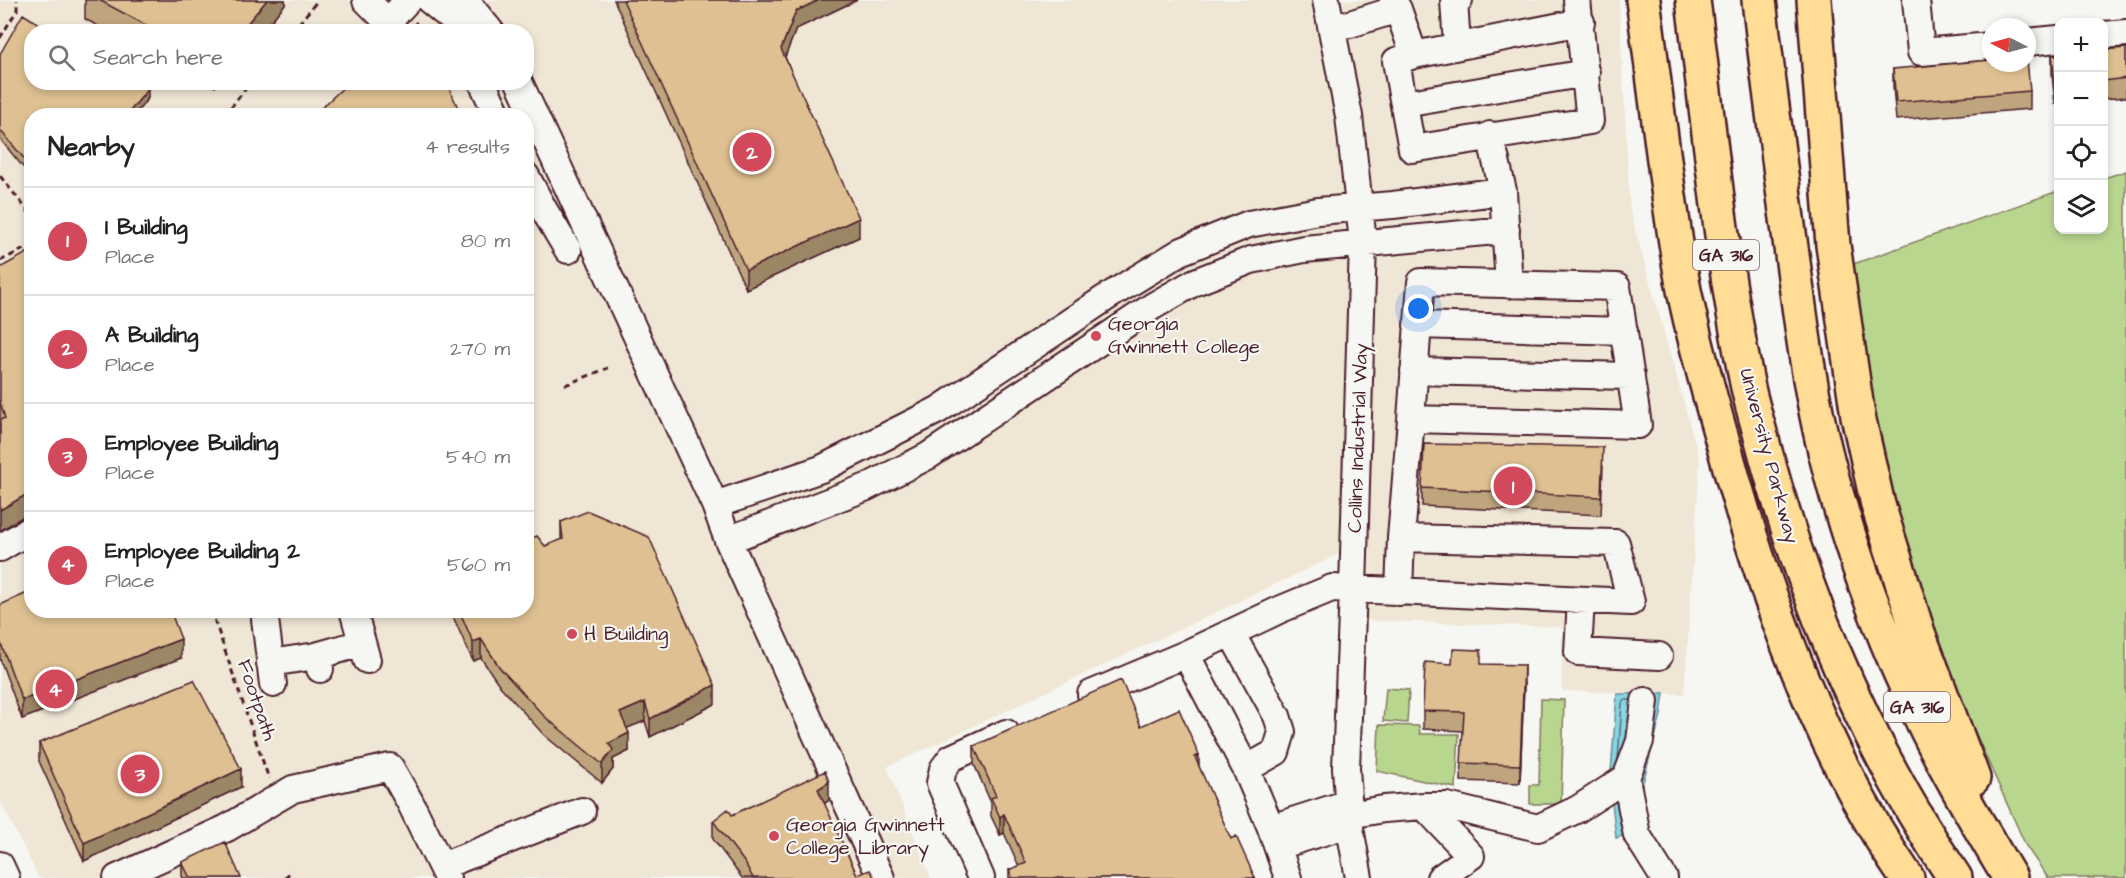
<!DOCTYPE html>
<meta charset="utf-8">
<style>
body{margin:0;font-family:"Architects Daughter",sans-serif;background:#f6f6f6;color:#222}
.controls{position:absolute;right:18px;top:18px;display:grid;overflow:hidden;border-radius:12px;box-shadow:0 3px 9px #0003}
.controls button{width:54px;height:54px;display:grid;place-items:center;padding:0;border:0;border-bottom:2px solid #e0e0e0;background:#fff;color:#222;font:30px sans-serif}
.compass{position:absolute;left:1982px;top:18px;width:54px;height:54px;border-radius:50%;background:#fff;box-shadow:0 3px 9px #0003;rotate:276deg}
.you{position:absolute;left:1419px;top:309px;width:21px;height:21px;margin:-15px;border:4px solid #fff;border-radius:50%;background:#1a73e8;box-shadow:0 0 0 9px #1a73e833}
.badge{display:grid;place-items:center;width:39px;height:39px;border-radius:50%;background:#d1495b;color:#fff;font-size:20px;font-weight:700}
.pin{position:absolute;translate:-50% -50%;border:3px solid #fff;box-shadow:0 2px 6px #0006}
.list{margin:0;padding:0;list-style:none}
h2{display:flex;justify-content:space-between;align-items:center;height:78px;margin:0;padding:0 24px;font-size:26px}
h2 small{font-size:20px;font-weight:400;color:#767676}
.list li{display:grid;grid-template-columns:39px 1fr auto;gap:18px;align-items:center;box-sizing:border-box;height:108px;padding:0 24px;border-top:2px solid #e0e0e0}
.list b{display:block;font-size:22px;white-space:nowrap}
.list p{margin:0;font-size:20px;white-space:nowrap;color:#767676}
.list em{font-size:20px;font-style:normal;color:#767676}
.icon{flex:none;width:33px;height:33px;fill:none;stroke:currentColor;stroke-width:2;stroke-linecap:round;stroke-linejoin:round}
.map{position:relative;flex:none;width:2126px;height:878px;overflow:hidden}
.search{position:absolute;background:#fff;box-shadow:0 3px 9px #0003;left:24px;top:24px;width:510px;height:66px;display:flex;align-items:center;gap:15px;box-sizing:border-box;padding:0 21px;border-radius:24px;color:#767676;font-size:22px}
.panel{position:absolute;background:#fff;box-shadow:0 3px 9px #0003;left:24px;top:108px;width:510px;height:510px;border-radius:24px}
.map>svg:first-child{display:block}
.built{fill:#efe6d5;fill-rule:evenodd}
.green{fill:#b9d68f;stroke:#827a5d;stroke-width:1.5}
.water{fill:#86d6e3;stroke:#6e8d99;stroke-width:1.5}
.lines{fill:none;stroke-linecap:round;stroke-linejoin:round}
.shore{stroke:#626875;stroke-width:1.5}
.minor-casing{stroke:#4a1f2b;stroke-width:30}
.highway-casing{stroke:#4a1f2b;stroke-width:38}
.path{stroke:#4a1f2b;stroke-width:3;stroke-dasharray:6 4.5;stroke-linecap:butt}
.minor{stroke:#f6f6f2;stroke-width:26}
.highway{stroke:#ffdd96;stroke-width:33}
.wall{fill:#bfa57e;stroke:#4a1f2b;stroke-width:1.5}
.shaded-wall{fill:#9b8666;stroke:#4a1f2b;stroke-width:1.5}
.building{fill:#dec092;stroke:#4a1f2b;stroke-width:1.5}
.poi-dot{fill:#d1495b;stroke:#f6f6f2;stroke-width:2}
.labels{text-anchor:middle;dominant-baseline:central;stroke-width:4.5;stroke-linejoin:round;paint-order:stroke}
.shield{fill:#f6f6f2;stroke:#7e6067;stroke-width:1.5}
.shield-label{font-size:18px;font-weight:bold;fill:#4a1f2b}
.poi-label{font-size:20px;fill:#4a1f2b;stroke:#f6f6f2;text-anchor:start}
.street-label{font-size:20px;fill:#4a1f2b;stroke:#f6f6f2}
</style>
<div class="map">
<svg width="2126" height="878" viewBox="0 0 2126 878">
<rect width="100%" height="100%" fill="#f6f6f2"/>
<filter id="ink" filterUnits="userSpaceOnUse"><feTurbulence type="fractalNoise" baseFrequency=".0167" numOctaves="2"/><feDisplacementMap in="SourceGraphic" scale="12" xChannelSelector="R" yChannelSelector="G"/><feConvolveMatrix kernelMatrix="1 2 1 2 8 2 1 2 1" color-interpolation-filters="sRGB"/></filter>
<g filter="url(#ink)">
<path class="built" d="M0,0H1619L1630,211L1700,461L1684,694L1562,691V627L1352,620L1348,550L887,767L931,878H39L0,800ZM32,32H526V82H32ZM32,116H526V610H32Z"/>
<path class="green" d="M2126,171V878H2048L2026,846L1900,565L1845,267L2058,191V230H2104V178Z
M1386,688L1409,690L1407,723L1383,721Z
M1541,699L1564,700L1561,804H1530V785H1539Z
M1379,725L1419,726L1420,734H1459L1456,788L1377,771Z"/>
<path class="water" d="M1664,693L1661,715L1629,834L1616,838L1610,785L1617,694Z"/>
<g class="lines">
<path class="shore" d="M1618,759L1622,703L1624,700H1631"/>
<g class="minor-casing">
<path id="minor" d="M366,0L388,22L408,0
M429,0L462,27L463,32
M465,0L491,32
M1326,0L1349,116L1363,242L1353,589L1346,768L1350,828L1359,878
M1393,0L1398,9L1414,55L1581,22
M1916,0L1921,52L1991,46
M1331,26L1350,24L1398,9
M2104,35L2126,33
M2027,42L2058,39
M1457,45L1454,1L1459,0
M1414,55L1396,61L1412,149L1590,121L1577,0
M482,82L498,116
M519,82L715,505L728,540L881,878
M1404,104L1586,73
M1490,135L1503,191L1509,285
M526,176L544,210L568,250
M1421,282L1617,287L1638,425L1411,419Z
M1417,325L1624,331
M1414,371L1631,376
M715,505L821,469L938,410L1107,297L1182,251L1249,224L1318,211L1393,205L1503,191
M1401,538L1411,419
M728,540L867,487L928,456L1153,306L1195,282L1251,260L1304,249L1506,230
M0,548L32,529
M1581,600L1578,652L1659,656
M269,610L265,619L273,684
M353,610L367,660
M1231,633L1277,716L1282,732L1276,752L1246,769
M1186,654L1279,610L1332,588L1631,602L1616,543L1401,538L1399,592
M316,656L362,643
M270,663L316,656L320,669
M1091,694L1186,654L1246,769L1271,828L1288,878
M1626,778L1637,835L1664,878
M1424,806H1447L1538,828L1578,809L1626,778L1640,741L1645,701
M1349,815L1384,809L1424,806L1471,856L1440,878
M1271,828L1349,803
M1278,846L1336,828H1350
M0,865L6,878
M442,866L582,811
M117,878L227,828L293,789L390,767L410,802L447,878
M981,878L940,783L943,769L951,758L1006,733"/>
</g>
<g class="highway-casing">
<path id="highway" d="M1643,0C1657,97 1666,194 1684,290C1694,340 1708,390 1722,439C1762,587 1819,751 1907,878
M1693,0C1709,127 1721,257 1747,383C1752,407 1760,431 1766,455C1807,604 1868,749 1955,878
M1759,0C1769,88 1781,175 1793,262C1802,328 1810,394 1827,459C1850,549 1883,640 1924,724C1950,777 1980,828 2010,878
M1814,0L1833,245L1858,416L1878,505L1918,633L1973,778"/>
</g>
<path class="path" d="M292,32L318,0
M0,38L17,10V0
M224,116L251,82
M0,176L32,216
M0,261L32,245
M565,385L608,368
M211,610L269,779
M285,878L292,870"/>
<use href="#minor" class="minor"/>
<use href="#highway" class="highway"/>
</g>
<path class="wall" d="M85,0H285V4L262,32H109L85,19Z
M614,0H857L796,29L785,57L859,237L746,289Z
M2126,48V97L2103,99V50Z
M0,54L148,98L134,116H32V178L0,139Z
M2052,55H2058V104H2055L2052,74Z
M1893,69L2030,91V109L1896,120L1893,87Z
M207,82H219L215,87Z
M0,268L24,516L0,531Z
M1603,466L1601,515L1422,506V488Z
M561,522L715,704L650,737L645,721L627,728L629,751L613,759V769L602,783L544,735L500,686L481,658L473,661L450,610H526L545,546L561,540Z
M0,605L181,658L22,719L0,659Z
M1452,664H1481L1524,684L1520,783L1461,781L1463,731L1423,729V711Z
M1141,726L1199,768L1231,839L1255,878H1009V870L1019,866L1004,833L1000,835L991,816V803L974,764V746Z
M39,743L241,787L84,861L39,761Z
M829,800L824,804L857,875L875,878H742L713,839V821L732,815Z
M182,862L241,878H183L182,876Z"/>
<path class="shaded-wall" d="M267,0H285V4L262,32H240Z
M819,0H857L796,29L781,67V49L796,11Z
M148,89V98L134,116H126Z
M859,218V237L746,289V270Z
M32,494V514L24,516L0,531V510L24,496Z
M181,639V658L22,719V700Z
M481,639V658L473,661V642Z
M1524,665V684L1520,783V765Z
M715,685V704L650,737V719Z
M645,702V721L620,731V713Z
M629,733V751L613,759V769L602,783V764L609,743Z
M1199,755V773L1195,757Z
M241,769V787L84,861V843Z
M829,782V800L818,808V789Z
M1004,814V833L1000,835V817Z"/>
<path class="building" d="M99,0H267L240,32H159Z
M623,0H819L796,11L781,49L859,218L746,270Z
M23,14L52,32H32V82H138L148,89L126,116H32V168L0,130V54Z
M416,22L421,32H406Z
M2126,48V78L2103,81V50Z
M2052,55H2058V85L2055,86Z
M2027,59L2030,91L1896,102L1893,69L1991,60V63H2027Z
M349,82H446L462,116H313Z
M32,250V494L24,496L0,510V420L5,418L0,402V268Z
M1424,444L1603,447L1601,497L1422,488Z
M588,511L649,537L715,685L650,719L645,702L620,713L629,733L609,743L613,750L602,764L544,716L500,668L481,639L473,642L459,610H526V541L537,536L545,546L563,539L561,522Z
M32,591V610H170L181,639L22,700L0,641V605Z
M1453,649L1481,650V664L1524,665L1520,765L1461,763L1464,712L1423,711L1425,662L1452,664Z
M194,680L241,769L84,843L39,743Z
M1121,680L1141,726L1179,709L1199,755L1195,757L1231,839L1236,836L1255,878H1013L1009,870L1026,863L1004,814L1000,817L991,798L996,796L974,746Z
M825,771L829,782L818,789L857,875L870,870L875,878H753L745,863L713,821L728,809L732,815Z
M225,842L241,878H190L182,862Z"/>
</g>
<g class="poi-dot">
<circle cx="1096" cy="336" r="6"/>
<circle cx="572" cy="634" r="6"/>
<circle cx="774" cy="836" r="6"/>
</g>
<g class="labels">
<g class="shield">
<rect x="1693" y="240" width="66" height="30" rx="4.5"/>
<rect x="1884" y="692" width="66" height="30" rx="4.5"/>
</g>
<g class="shield-label">
<text x="1726" y="255">GA 316</text>
<text x="1917" y="707">GA 316</text>
</g>
<g class="poi-label">
<text x="1108" y="324">Georgia<tspan x="1108" dy="23">Gwinnett College</tspan></text>
<text x="584" y="634">H Building</text>
<text x="786" y="825">Georgia Gwinnett<tspan x="786" dy="23">College Library</tspan></text>
</g>
<g class="street-label">
<text transform="translate(1358 438) rotate(-88)">Collins Industrial Way</text>
<text transform="translate(1769 456) rotate(75)">University Parkway</text>
<text transform="translate(257 700) rotate(71)">Footpath</text>
</g>
</g>
</svg>
<div class="controls">
<button>+</button>
<button>−</button>
<button><svg class="icon" aria-label="locate" viewBox="0 0 24 24"><circle cx="12" cy="12" r="6"/><path d="M12 2v4M12 18v4M2 12h4M18 12h4"/></svg></button>
<button><svg class="icon" aria-label="layers" viewBox="0 0 24 24"><path d="M12 4l9 5-9 5-9-5zM3 14l9 5 9-5"/></svg></button>
</div>
<svg class="compass" viewBox="-18 -18 36 36"><path d="M0-13l5 13h-10z" fill="#e53935"/><path d="M0 13l5-13h-10z" fill="#767676"/></svg>
<div class="you"></div>
<div class="pin badge" style="left:1513px;top:486px">1</div>
<div class="pin badge" style="left:752px;top:152px">2</div>
<div class="pin badge" style="left:140px;top:774px">3</div>
<div class="pin badge" style="left:55px;top:689px">4</div>
<div class="search"><svg class="icon" aria-label="search" viewBox="0 0 24 24"><circle cx="10" cy="10" r="6"/><path d="M15 15l6 6"/></svg>Search here</div>
<section class="panel">
<h2>Nearby<small>4 results</small></h2>
<ul class="list">
<li><span class="badge">1</span><div><b>I Building</b><p>Place</p></div><em>80 m</em></li>
<li><span class="badge">2</span><div><b>A Building</b><p>Place</p></div><em>270 m</em></li>
<li><span class="badge">3</span><div><b>Employee Building</b><p>Place</p></div><em>540 m</em></li>
<li><span class="badge">4</span><div><b>Employee Building 2</b><p>Place</p></div><em>560 m</em></li>
</ul>
</section>
</div>
